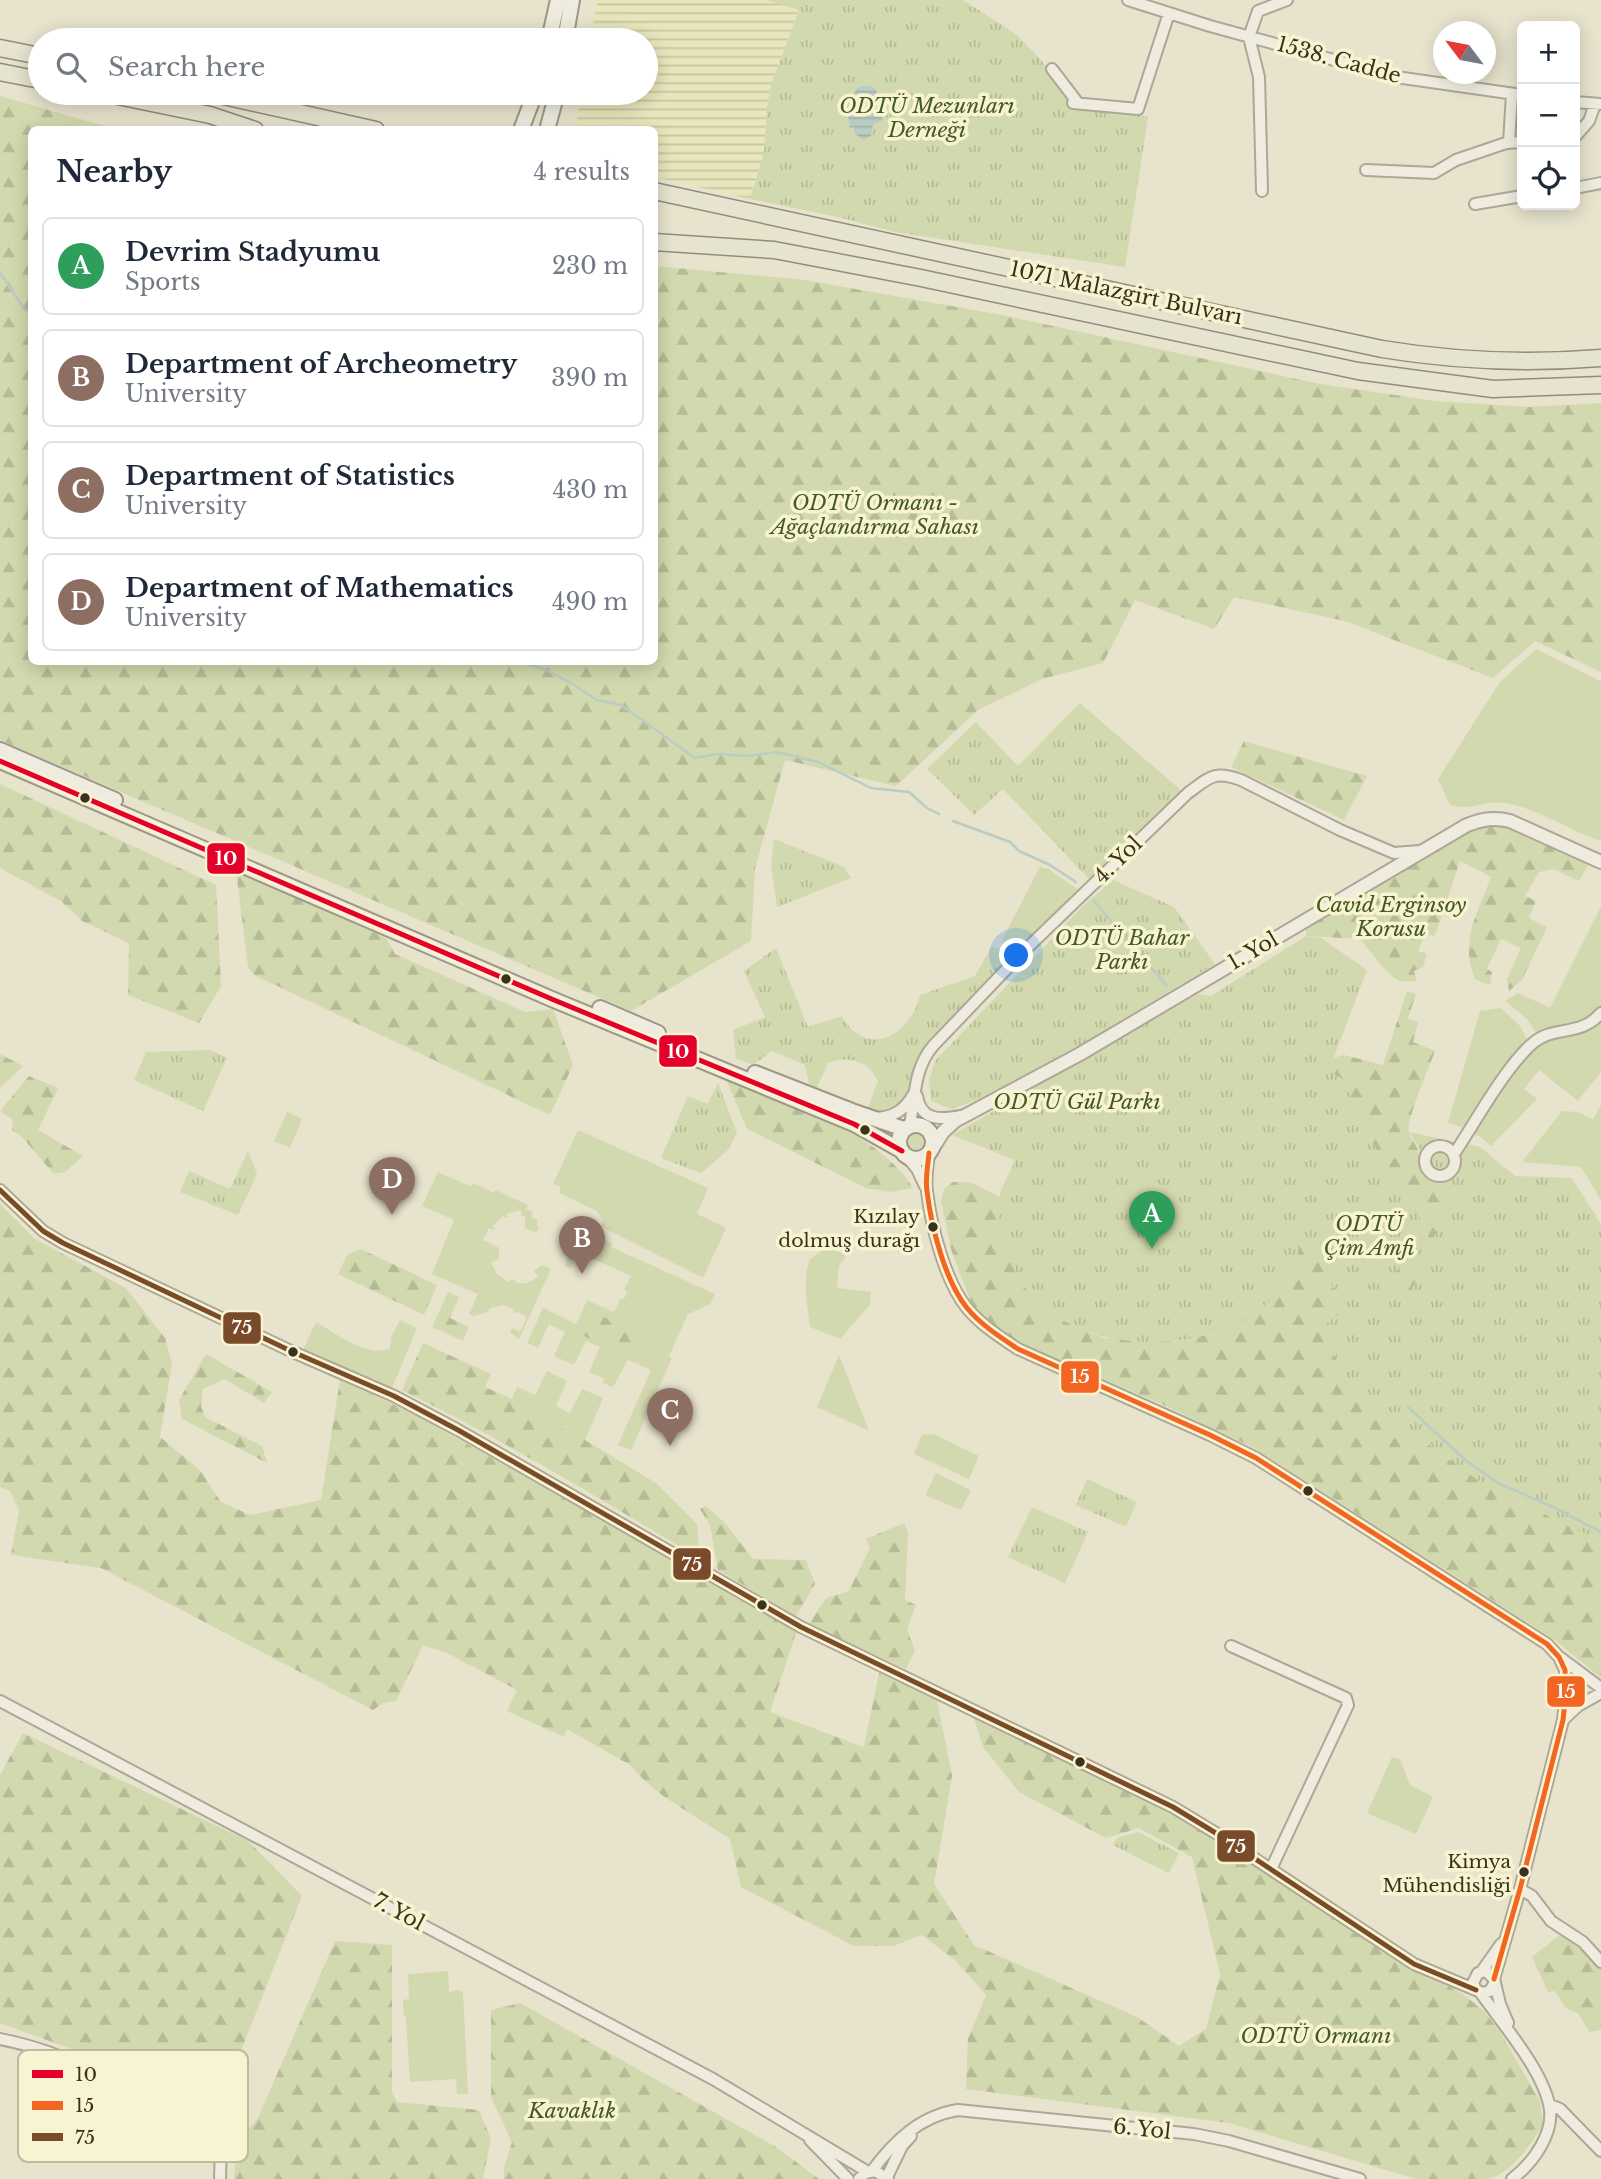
<!DOCTYPE html>
<meta charset="utf-8">
<style>
body{margin:0;font-family:"Libre Baskerville",serif;background:#f6f6f7;color:#1f2937}
.controls{position:absolute;right:21px;top:21px;display:grid;overflow:hidden;border-radius:10px;box-shadow:0 4px 18px #0003}
.controls button{width:63px;height:63px;display:grid;place-items:center;padding:0;border:0;border-bottom:2px solid #e0e1e3;background:#fff;color:#1f2937;font:35px sans-serif}
.compass{position:absolute;left:1433px;top:21px;width:63px;height:63px;border-radius:50%;background:#fff;box-shadow:0 4px 18px #0003;rotate:302deg}
.you{position:absolute;left:1017px;top:956px;width:24px;height:24px;margin:-18px;border:5px solid #fff;border-radius:50%;background:#1a73e8;box-shadow:0 0 0 10px #1a73e833}
.badge{display:grid;place-items:center;width:46px;height:46px;border-radius:50%;background:#ea580c;color:#fff;font-size:23px;font-weight:700}
.pin{position:absolute;translate:-50% -58px;filter:drop-shadow(0 2px 4px #0008)}
.pin::after{content:'';position:absolute;top:37px;width:24px;height:21px;background:inherit;clip-path:polygon(0 0,100% 0,50% 100%)}
.list{margin:0;padding:0;list-style:none}
h2{display:flex;justify-content:space-between;align-items:center;height:91px;margin:0;padding:0 28px;font-size:30px}
h2 small{font-size:23px;font-weight:400;color:#747a83}
.list li{display:grid;grid-template-columns:46px 1fr auto;gap:21px;align-items:center;box-sizing:border-box;height:98px;margin:0 14px 14px;padding:0 14px;border:2px solid #e0e1e3;border-radius:10px}
.list b{display:block;font-size:26px;white-space:nowrap}
.list p{margin:0;font-size:23px;white-space:nowrap;color:#747a83}
.list em{font-size:23px;font-style:normal;color:#747a83}
.icon{flex:none;width:38px;height:38px;fill:none;stroke:currentColor;stroke-width:2;stroke-linecap:round;stroke-linejoin:round}
.map{position:relative;flex:none;width:1601px;height:2179px;overflow:hidden}
.search{position:absolute;background:#fff;box-shadow:0 4px 18px #0003;left:28px;top:28px;width:630px;height:77px;display:flex;align-items:center;gap:18px;box-sizing:border-box;padding:0 24px;border-radius:38px;color:#747a83;font-size:26px}
.panel{position:absolute;background:#fff;box-shadow:0 4px 18px #0003;left:28px;top:126px;width:630px;height:539px;border-radius:10px}
.map>svg:first-child{display:block}
.farmland{fill:url(#farmland-rules)}
.green{fill:#d2d9ae}
.forest{fill:url(#forest-firs)}
.park{fill:url(#park-tufts)}
.water{fill:url(#water-rules)}
.lines{fill:none;stroke-linecap:round;stroke-linejoin:round}
.stream{stroke:#b9cdc4;stroke-width:2.5}
.minor-casing{stroke:#aca796;stroke-width:14}
.tertiary-casing{stroke:#aca796;stroke-width:16}
.secondary-casing{stroke:#9c9786;stroke-width:18}
.primary-casing{stroke:#928c7d;stroke-width:19}
.minor{stroke:#efecdf;stroke-width:10}
.tertiary{stroke:#efecdf;stroke-width:12}
.secondary{stroke:#efecdf;stroke-width:14}
.primary{stroke:#e6e3d0;stroke-width:16}
.bus-1-casing{stroke:#f8f4d2;stroke-width:10}
.bus-2-casing{stroke:#f8f4d2;stroke-width:10}
.bus-3-casing{stroke:#f8f4d2;stroke-width:10}
.bus-1{stroke:#e4002b;stroke-width:5}
.bus-2{stroke:#f26522;stroke-width:5}
.bus-3{stroke:#7a4b2a;stroke-width:5}
.bus-dot{fill:#3c311d;stroke:#f8f4d2;stroke-width:2.5}
.labels{text-anchor:middle;dominant-baseline:central;stroke-width:7;stroke-linejoin:round;paint-order:stroke}
.bus-label{font-size:19px;fill:#3c311d;stroke:#f8f4d2;text-anchor:end}
.street-label{font-size:21px;fill:#3c311d;stroke:#f8f4d2}
.park-label{font-size:21px;font-style:italic;fill:#435a22;stroke:#f8f4d2}
.key{fill:#f8f4d2;stroke:#c0ba9c;stroke-width:2}
.key-label{font-size:19px;fill:#3c311d}
.line-badge{stroke:#f8f4d2;stroke-width:2.5}
.badge-label{font-size:19px;text-anchor:middle;font-weight:bold;fill:#fff}
</style>
<div class="map">
<svg width="1601" height="2179" viewBox="0 0 1601 2179">
<defs>
<pattern id="farmland-rules" width="6" height="5" patternUnits="userSpaceOnUse" patternTransform="scale(1.75)"><rect width="6" height="5" fill="#e8e6bc"/><path d="M0 2.5h6" fill="none" stroke="#c8c6a1"/></pattern>
<pattern id="forest-firs" width="22" height="20" patternUnits="userSpaceOnUse" patternTransform="scale(1.75)"><rect width="22" height="20" fill="#d2d9ae"/><path d="M5 1l3.5 6h-7zM16 11l3.5 6h-7z" fill="#b5bb95"/></pattern>
<pattern id="park-tufts" width="24" height="20" patternUnits="userSpaceOnUse" patternTransform="scale(1.75)"><rect width="24" height="20" fill="#d2d9ae"/><path d="M3 7l-1-3M5 7V3M7 7l1-3M15 17l-1-3M17 17v-4M19 17l1-3" fill="none" stroke="#b5bb95"/></pattern>
<pattern id="water-rules" width="6" height="5" patternUnits="userSpaceOnUse" patternTransform="scale(1.75)"><rect width="6" height="5" fill="#b9cdc4"/><path d="M0 2.5h6" fill="none" stroke="#a0b0a8"/></pattern>
</defs>
<rect width="100%" height="100%" fill="#e7e3cd"/>
<path class="farmland" d="M598,0H766L799,9L771,85L767,106L764,153L750,199L655,177L654,130H576L580,93H646V40H590Z"/>
<path class="green" d="M1536,649L1601,681V841C1570,831 1536,807 1504,803C1484,800 1472,811 1450,805L1438,779L1500,682Z
M1040,867L1048,869L1080,891L1020,949L1002,940Z
M1601,907V1005L1587,1021L1537,1035L1527,1019L1505,1001L1518,993L1550,1008Z
M1501,1008L1520,1026L1528,1041L1514,1055L1465,1128L1448,1123L1480,1011Z
M1601,1021V1072L1578,1101L1539,1070L1524,1089L1537,1099L1491,1146L1481,1137L1473,1134C1487,1113 1518,1058 1536,1046C1557,1032 1577,1041 1601,1021Z
M1601,1105V1200L1581,1167L1522,1162L1562,1111L1577,1112L1593,1119Z
M287,1112L302,1119L290,1148L274,1141Z
M578,1130L708,1188L697,1214L726,1228L703,1278L600,1226L603,1220L597,1211L559,1193L561,1187L553,1184Z
M906 1141a11 11 0 1 1 22 0a11 11 0 1 1-22 0Z
M438,1172L471,1187L473,1183L494,1193L496,1190L528,1205L526,1209L533,1212L531,1217L538,1220L536,1225L539,1226L536,1233L525,1228V1217L522,1216L521,1210L506,1214L508,1217L506,1218L503,1216L492,1226L495,1228L494,1230L489,1228L483,1240L499,1248V1259L491,1262L497,1274L509,1282L512,1279C521,1287 531,1283 538,1276L534,1271L542,1265L551,1269L519,1339L510,1332L512,1328L520,1332L526,1319L525,1315L517,1312L514,1313L513,1309L504,1305L490,1308L488,1312L474,1316L469,1314L478,1294L432,1274L454,1220L422,1206Z
M588,1232L612,1243L611,1247L715,1294L710,1304L688,1314L669,1356L672,1358L631,1450L618,1445L651,1370L628,1360L613,1387L603,1383L604,1379L589,1372L600,1347L586,1341L574,1365L554,1356L565,1332L549,1324L538,1348L527,1343L543,1308L576,1324V1332L608,1348L618,1356L637,1333L584,1307L587,1300L614,1312L621,1298L624,1299L627,1292L624,1290L631,1276L578,1252L570,1269L564,1266L577,1238L583,1241Z
M827,1247L847,1255L839,1266L837,1288L871,1292L870,1305L840,1339L810,1327C807,1303 803,1283 809,1260Z
M400,1320L417,1328L392,1388L303,1350L316,1322C337,1334 365,1357 390,1349L391,1337Z
M839,1355L869,1431L817,1407Z
M547,1371L567,1381L556,1406L570,1413L582,1389L603,1398L585,1440L525,1411L512,1399L517,1387L535,1395Z
M933,1434L979,1456L969,1479L914,1454L922,1435Z
M936,1473L971,1490L961,1510L925,1495Z
M1392,1757L1400,1759L1410,1785L1433,1797L1416,1834L1367,1813Z
M448,1971L449,1992L459,1990L463,1992L468,2094H457L456,2079L410,2082L406,2017L404,2016L403,2000L409,1999L408,1974Z"/>
<path class="forest" d="M0,96L115,129L32,130V662H654L655,266L805,280L1007,316L1320,384L1381,393L1436,401L1528,407L1601,403V672L1535,641L1493,678L1345,621L1234,597L1214,629L1135,600L1103,663L1042,679L978,710L896,786L785,760L755,869L751,941L631,1011L0,740Z
M1244,741L1367,776L1344,820L1231,767Z
M0,784L216,885L221,986L199,1023L128,995L129,943L82,921L62,902L0,868Z
M1487,821L1501,823L1589,863L1579,881L1553,869L1539,872L1525,896L1536,901L1529,918L1547,927L1522,980L1509,991L1507,979L1521,948L1501,939L1487,969L1492,972L1490,985L1475,979C1459,941 1478,913 1491,877L1460,861L1437,930L1434,936L1425,934L1418,951L1427,954L1423,967L1414,971L1417,981C1412,981 1404,982 1400,981C1388,977 1369,949 1360,939L1306,936V925Z
M236,870L386,938L395,954L525,1012L553,1009L573,1065L550,1115L254,975L248,967Z
M1407,991L1416,994L1408,1018L1418,1022L1413,1042L1435,1051C1430,1066 1406,1119 1409,1132C1413,1147 1421,1144 1419,1164L1447,1182L1438,1228L1407,1304L1386,1278L1429,1247L1427,1229L1385,1168L1343,1080L1329,1070L1333,1058L1344,1055L1383,1065Z
M0,1054L23,1066L0,1088Z
M29,1076L58,1088L38,1130L83,1156L65,1172L54,1174L22,1137L12,1130L13,1120L0,1111Z
M725,1077C785,1103 877,1130 913,1188L890,1192L866,1188L747,1129Z
M953,1182H969L999,1196L1001,1228L1057,1316L1088,1332L1105,1338L1177,1341L1212,1334L1253,1315L1298,1225L1346,1310L1479,1481L1601,1542V1678L1555,1640L1254,1448L1166,1406L1031,1348L995,1327L977,1310L969,1298L951,1249L941,1200L944,1189Z
M0,1204L35,1239L126,1288L165,1338L172,1363L160,1437L200,1470L221,1502L250,1515L321,1500L340,1380L414,1414L797,1630L770,1712L864,1747L879,1673L937,1700L952,1776L934,1884L974,1945L1137,2017L1179,2046L1206,2029L1220,1974L1192,1857L1139,1828L1106,1838L1019,1792L983,1747L974,1718L1112,1783L1207,1833L1339,1923L1464,1995L1484,2011L1500,2032L1540,2101L1543,2125C1531,2144 1513,2172 1489,2179H1416L1229,2123L966,2089L968,2039L986,1995L956,1961L922,1935L893,1946H854L741,1887L730,1839L663,1796L642,1778L630,1765L567,1729L564,1737L507,1711L517,1690L447,1653L423,1645L396,1701L383,1703L373,1710L101,1568L11,1555L19,1510L10,1491L0,1487Z
M361,1249L437,1285L424,1315L338,1274L347,1255Z
M448,1292L459,1297L450,1318L469,1327L463,1341L432,1327Z
M584,1307L637,1333L624,1360L608,1348L576,1332V1324Z
M423,1343L491,1374L485,1387L512,1399L525,1411L585,1440L656,1483L697,1524L700,1559C603,1500 505,1441 402,1390Z
M206,1354L272,1392L264,1403L225,1379L203,1389L201,1406L205,1417L262,1446L267,1463L182,1419L179,1400Z
M706,1506L725,1523L753,1559L806,1560L815,1584L796,1616L718,1570L710,1525L700,1509Z
M904,1523L908,1532L905,1600L916,1605L907,1629L915,1651L906,1669L809,1624L826,1598L849,1591L870,1548L866,1539Z
M23,1733L248,1841L302,1896L214,2119L121,2067L0,2023V1775Z
M1561,1934L1581,1950H1601V2030L1589,2032L1578,2013L1566,2008L1555,1991L1548,1992L1532,1957Z
M335,1941L392,1945V2092L397,2102L479,2110L491,2139L483,2179H234L238,2141L258,2118Z
M520,2003L776,2147L819,2179H504V2168L512,2142L491,2097V2010Z"/>
<path class="park" d="M766,0H963L1017,35L1041,60L1078,108L1148,117L1125,267L895,232L838,217L750,199L764,153L767,106L771,85L799,10Z
M1080,703L1183,792L1091,881L1003,789L974,815L927,769L976,722L1018,766Z
M774,839L844,867L851,878L777,907L771,865Z
M1113,880L1174,907L1215,964L1083,1043L979,1099L952,1109L931,1101L929,1081L935,1061L1084,905Z
M1306,936L1321,938L1367,970L1329,1070L1343,1080L1385,1168L1427,1229L1429,1247L1386,1278L1406,1303L1438,1228L1447,1182H1436L1426,1178L1419,1164L1420,1150L1409,1132L1480,1147L1515,1176L1572,1178L1601,1224V1542L1479,1481L1350,1387L1320,1327L1346,1310L1299,1227C1298,1240 1300,1255 1295,1269C1291,1278 1282,1287 1275,1294C1256,1318 1227,1331 1198,1337C1121,1354 1024,1329 1004,1242C1001,1228 996,1208 1000,1194C1003,1183 1011,1171 1015,1160L952,1135L1198,994L1211,996Z
M992,946L1012,956L927,1044L916,1065L907,1097L892,1110L874,1113L867,1110L878,1081C870,1060 846,1055 828,1063L816,1090L810,1089L805,1065L772,1051L753,1065L736,1058L733,1030L765,1017L744,971L776,948L808,1027L842,1016C847,1024 852,1032 861,1036C888,1050 916,1019 920,995L975,976Z
M210,1050L227,1058L203,1111L134,1080L146,1052Z
M718,1083L737,1133L729,1149L701,1173L661,1158L688,1096L708,1104Z
M248,1151L257,1174L238,1215L180,1192L189,1171L230,1189Z
M1087,1479L1137,1502L1126,1527L1076,1505Z
M1032,1507L1088,1532L1065,1583L1008,1557Z
M1138,1832L1179,1853L1169,1873L1113,1845L1117,1838Z"/>
<path class="water" d="M870,86L876,90L879,98H875L874,105H881L883,121L873,124L871,136L863,140L854,133V127L850,128L847,109L856,108L857,95H854C855,87 862,85 870,86Z"/>
<g class="lines">
<path class="stream" d="M0,273L25,310L32,313
M520,662L544,669L571,683L597,700L621,705L695,758L718,754L747,756L777,752L818,762L871,788L909,792L927,808L939,814
M953,821L1010,842L1019,851L1050,865L1076,882
M1094,901L1166,985
M1408,1407L1465,1460L1498,1483L1553,1507L1601,1532"/>
<g class="minor-casing">
<path id="minor" d="M1128,0L1210,26L1396,77L1522,95
M1052,69L1078,103
M1575,102L1601,104
M1073,103L1138,109L1169,13
M1575,137L1589,121L1595,104
M1509,143L1512,94
M1366,170L1434,173L1456,160L1506,143L1522,142
M1575,188L1601,183
M1262,191L1259,77L1249,37L1258,11L1287,0
M1475,204L1522,196
M917,1096C921,1121 940,1120 961,1116
M876,1118C893,1117 904,1111 913,1095
M910,1125C915,1097 914,1068 933,1046L1021,954L1188,793C1210,777 1214,770 1241,780L1340,830L1394,853L1420,851
M1425 1161a15 15 0 1 1 30 0a15 15 0 1 1-30 0Z
M929,1153C928,1165 925,1179 927,1191C931,1226 945,1281 967,1308C981,1325 1000,1337 1018,1349L1210,1435L1256,1458L1547,1644L1559,1657L1565,1670L1566,1693L1563,1720L1520,1889L1494,1979
M1454,1154C1475,1123 1505,1067 1533,1043C1554,1025 1581,1037 1601,1013
M906,1156L917,1169L925,1186
M0,1190L43,1231L63,1243L293,1352L394,1396L458,1430L801,1627L1173,1807L1219,1835L1414,1964L1476,1990
M1231,1646L1346,1698L1348,1705L1271,1869
M1561,1658L1601,1688
M0,1701L713,2079L868,2172
M1563,1720L1578,1706L1601,1693
M1520,1889L1532,1896L1551,1921L1583,1942L1601,1962
M1482,1971L1501,1944
M1495,1982L1490,1991L1483,1993L1476,1990L1473,1983L1478,1973L1486,1971L1494,1979L1500,2004L1508,2023
M1480,1992C1501,2022 1541,2068 1549,2104C1556,2132 1533,2163 1512,2179
M0,2039C78,2054 144,2097 212,2135L221,2142L220,2179
M1550,2105L1560,2109L1601,2151
M810,2140L848,2179
M872,2171C894,2141 920,2116 958,2110L1194,2134L1229,2141L1360,2179
M887,2177L902,2146L911,2136
M859,2179L865,2173L875,2171L888,2179"/>
</g>
<g class="tertiary-casing">
<path id="tertiary" d="M933,1148L943,1132L955,1121L1080,1054L1467,825C1483,819 1494,817 1510,821L1601,862"/>
</g>
<g class="secondary-casing">
<path id="secondary" d="M549,40L558,0
M565,40L572,0
M521,130L535,93
M547,130L557,93
M0,750L115,800
M0,761L554,1000L854,1124L902,1151
M600,1008L658,1033
M755,1073L852,1111L904,1129
M899 1142a17 17 0 1 1 34 0a17 17 0 1 1-34 0Z"/>
</g>
<g class="primary-casing">
<path id="primary" d="M0,48L40,56
M0,72L40,80
M103,93L210,115L255,130
M210,93L376,130
M654,191L1382,349C1455,361 1527,364 1601,358
M654,242L774,250L921,278L1358,371L1493,389L1601,385"/>
</g>
<use href="#minor" class="minor"/>
<use href="#tertiary" class="tertiary"/>
<use href="#secondary" class="secondary"/>
<use href="#primary" class="primary"/>
<g class="bus-1-casing">
<path id="bus-1" d="M0,761L554,1000L854,1124L902,1151"/>
</g>
<g class="bus-2-casing">
<path id="bus-2" d="M929,1153C928,1165 925,1179 927,1191C931,1226 945,1281 967,1308C981,1325 1000,1337 1018,1349L1210,1435L1256,1458L1547,1644L1559,1657L1565,1670L1566,1693L1563,1720L1520,1889L1494,1979"/>
</g>
<g class="bus-3-casing">
<path id="bus-3" d="M0,1190L43,1231L63,1243L293,1352L394,1396L458,1430L801,1627L1173,1807L1219,1835L1414,1964L1476,1990"/>
</g>
<use href="#bus-1" class="bus-1"/>
<use href="#bus-2" class="bus-2"/>
<use href="#bus-3" class="bus-3"/>
</g>
<g class="bus-dot">
<circle cx="85" cy="798" r="6"/>
<circle cx="506" cy="979" r="6"/>
<circle cx="865" cy="1130" r="6"/>
<circle cx="933" cy="1227" r="6"/>
<circle cx="293" cy="1352" r="6"/>
<circle cx="1308" cy="1491" r="6"/>
<circle cx="762" cy="1605" r="6"/>
<circle cx="1080" cy="1762" r="6"/>
<circle cx="1524" cy="1872" r="6"/>
</g>
<g class="labels">
<g class="bus-label">
<text x="920" y="1216">Kızılay<tspan x="920" dy="24">dolmuş durağı</tspan></text>
<text x="1511" y="1861">Kimya<tspan x="1511" dy="24">Mühendisliği</tspan></text>
</g>
<g class="street-label">
<text transform="translate(1339 60) rotate(15)">1538. Cadde</text>
<text transform="translate(1126 293) rotate(12)">1071 Malazgirt Bulvarı</text>
<text transform="translate(1118 860) rotate(-44)">4. Yol</text>
<text transform="translate(1253 951) rotate(-30)">1. Yol</text>
<text transform="translate(399 1912) rotate(28)">7. Yol</text>
<text transform="translate(1142 2129) rotate(6)">6. Yol</text>
</g>
<g class="park-label">
<text x="927" y="106">ODTÜ Mezunları<tspan x="927" dy="24">Derneği</tspan></text>
<text x="875" y="503">ODTÜ Ormanı -<tspan x="875" dy="24">Ağaçlandırma Sahası</tspan></text>
<text x="1391" y="905">Cavid Erginsoy<tspan x="1391" dy="24">Korusu</tspan></text>
<text x="1122" y="938">ODTÜ Bahar<tspan x="1122" dy="24">Parkı</tspan></text>
<text x="1077" y="1102">ODTÜ Gül Parkı</text>
<text x="1369" y="1224">ODTÜ<tspan x="1369" dy="24">Çim Amfi</tspan></text>
<text x="1316" y="2036">ODTÜ Ormanı</text>
<text x="572" y="2111">Kavaklık</text>
</g>
</g>
<rect x="18" y="2050" width="230" height="112" rx="10" class="key"/>
<rect x="32" y="2070" width="31" height="8" fill="#e4002b"/>
<rect x="32" y="2101" width="31" height="9" fill="#f26522"/>
<rect x="32" y="2133" width="31" height="8" fill="#7a4b2a"/>
<g class="key-label">
<text x="75" y="2081">10</text>
<text x="75" y="2112">15</text>
<text x="75" y="2144">75</text>
</g>
<g class="line-badge">
<rect x="206" y="842" width="40" height="33" rx="7" fill="#e4002b"/>
<rect x="658" y="1034" width="40" height="34" rx="7" fill="#e4002b"/>
<rect x="222" y="1311" width="40" height="34" rx="7" fill="#7a4b2a"/>
<rect x="1060" y="1360" width="40" height="34" rx="7" fill="#f26522"/>
<rect x="672" y="1547" width="40" height="34" rx="7" fill="#7a4b2a"/>
<rect x="1546" y="1675" width="40" height="33" rx="7" fill="#f26522"/>
<rect x="1216" y="1829" width="40" height="34" rx="7" fill="#7a4b2a"/>
</g>
<g class="badge-label">
<text x="226" y="865">10</text>
<text x="678" y="1058">10</text>
<text x="242" y="1334">75</text>
<text x="1080" y="1383">15</text>
<text x="692" y="1571">75</text>
<text x="1566" y="1698">15</text>
<text x="1236" y="1853">75</text>
</g>
</svg>
<div class="controls">
<button>+</button>
<button>−</button>
<button><svg class="icon" aria-label="locate" viewBox="0 0 24 24"><circle cx="12" cy="12" r="6"/><path d="M12 2v4M12 18v4M2 12h4M18 12h4"/></svg></button>
</div>
<svg class="compass" viewBox="-18 -18 36 36"><path d="M0-13l5 13h-10z" fill="#e53935"/><path d="M0 13l5-13h-10z" fill="#747a83"/></svg>
<div class="you"></div>
<div class="pin badge" style="left:1152px;top:1249px;background:#2e9e5b">A</div>
<div class="pin badge" style="left:582px;top:1274px;background:#8d6e63">B</div>
<div class="pin badge" style="left:670px;top:1446px;background:#8d6e63">C</div>
<div class="pin badge" style="left:392px;top:1215px;background:#8d6e63">D</div>
<div class="search"><svg class="icon" aria-label="search" viewBox="0 0 24 24"><circle cx="10" cy="10" r="6"/><path d="M15 15l6 6"/></svg>Search here</div>
<section class="panel">
<h2>Nearby<small>4 results</small></h2>
<ul class="list">
<li><span class="badge" style="background:#2e9e5b">A</span><div><b>Devrim Stadyumu</b><p>Sports</p></div><em>230 m</em></li>
<li><span class="badge" style="background:#8d6e63">B</span><div><b>Department of Archeometry</b><p>University</p></div><em>390 m</em></li>
<li><span class="badge" style="background:#8d6e63">C</span><div><b>Department of Statistics</b><p>University</p></div><em>430 m</em></li>
<li><span class="badge" style="background:#8d6e63">D</span><div><b>Department of Mathematics</b><p>University</p></div><em>490 m</em></li>
</ul>
</section>
</div>
